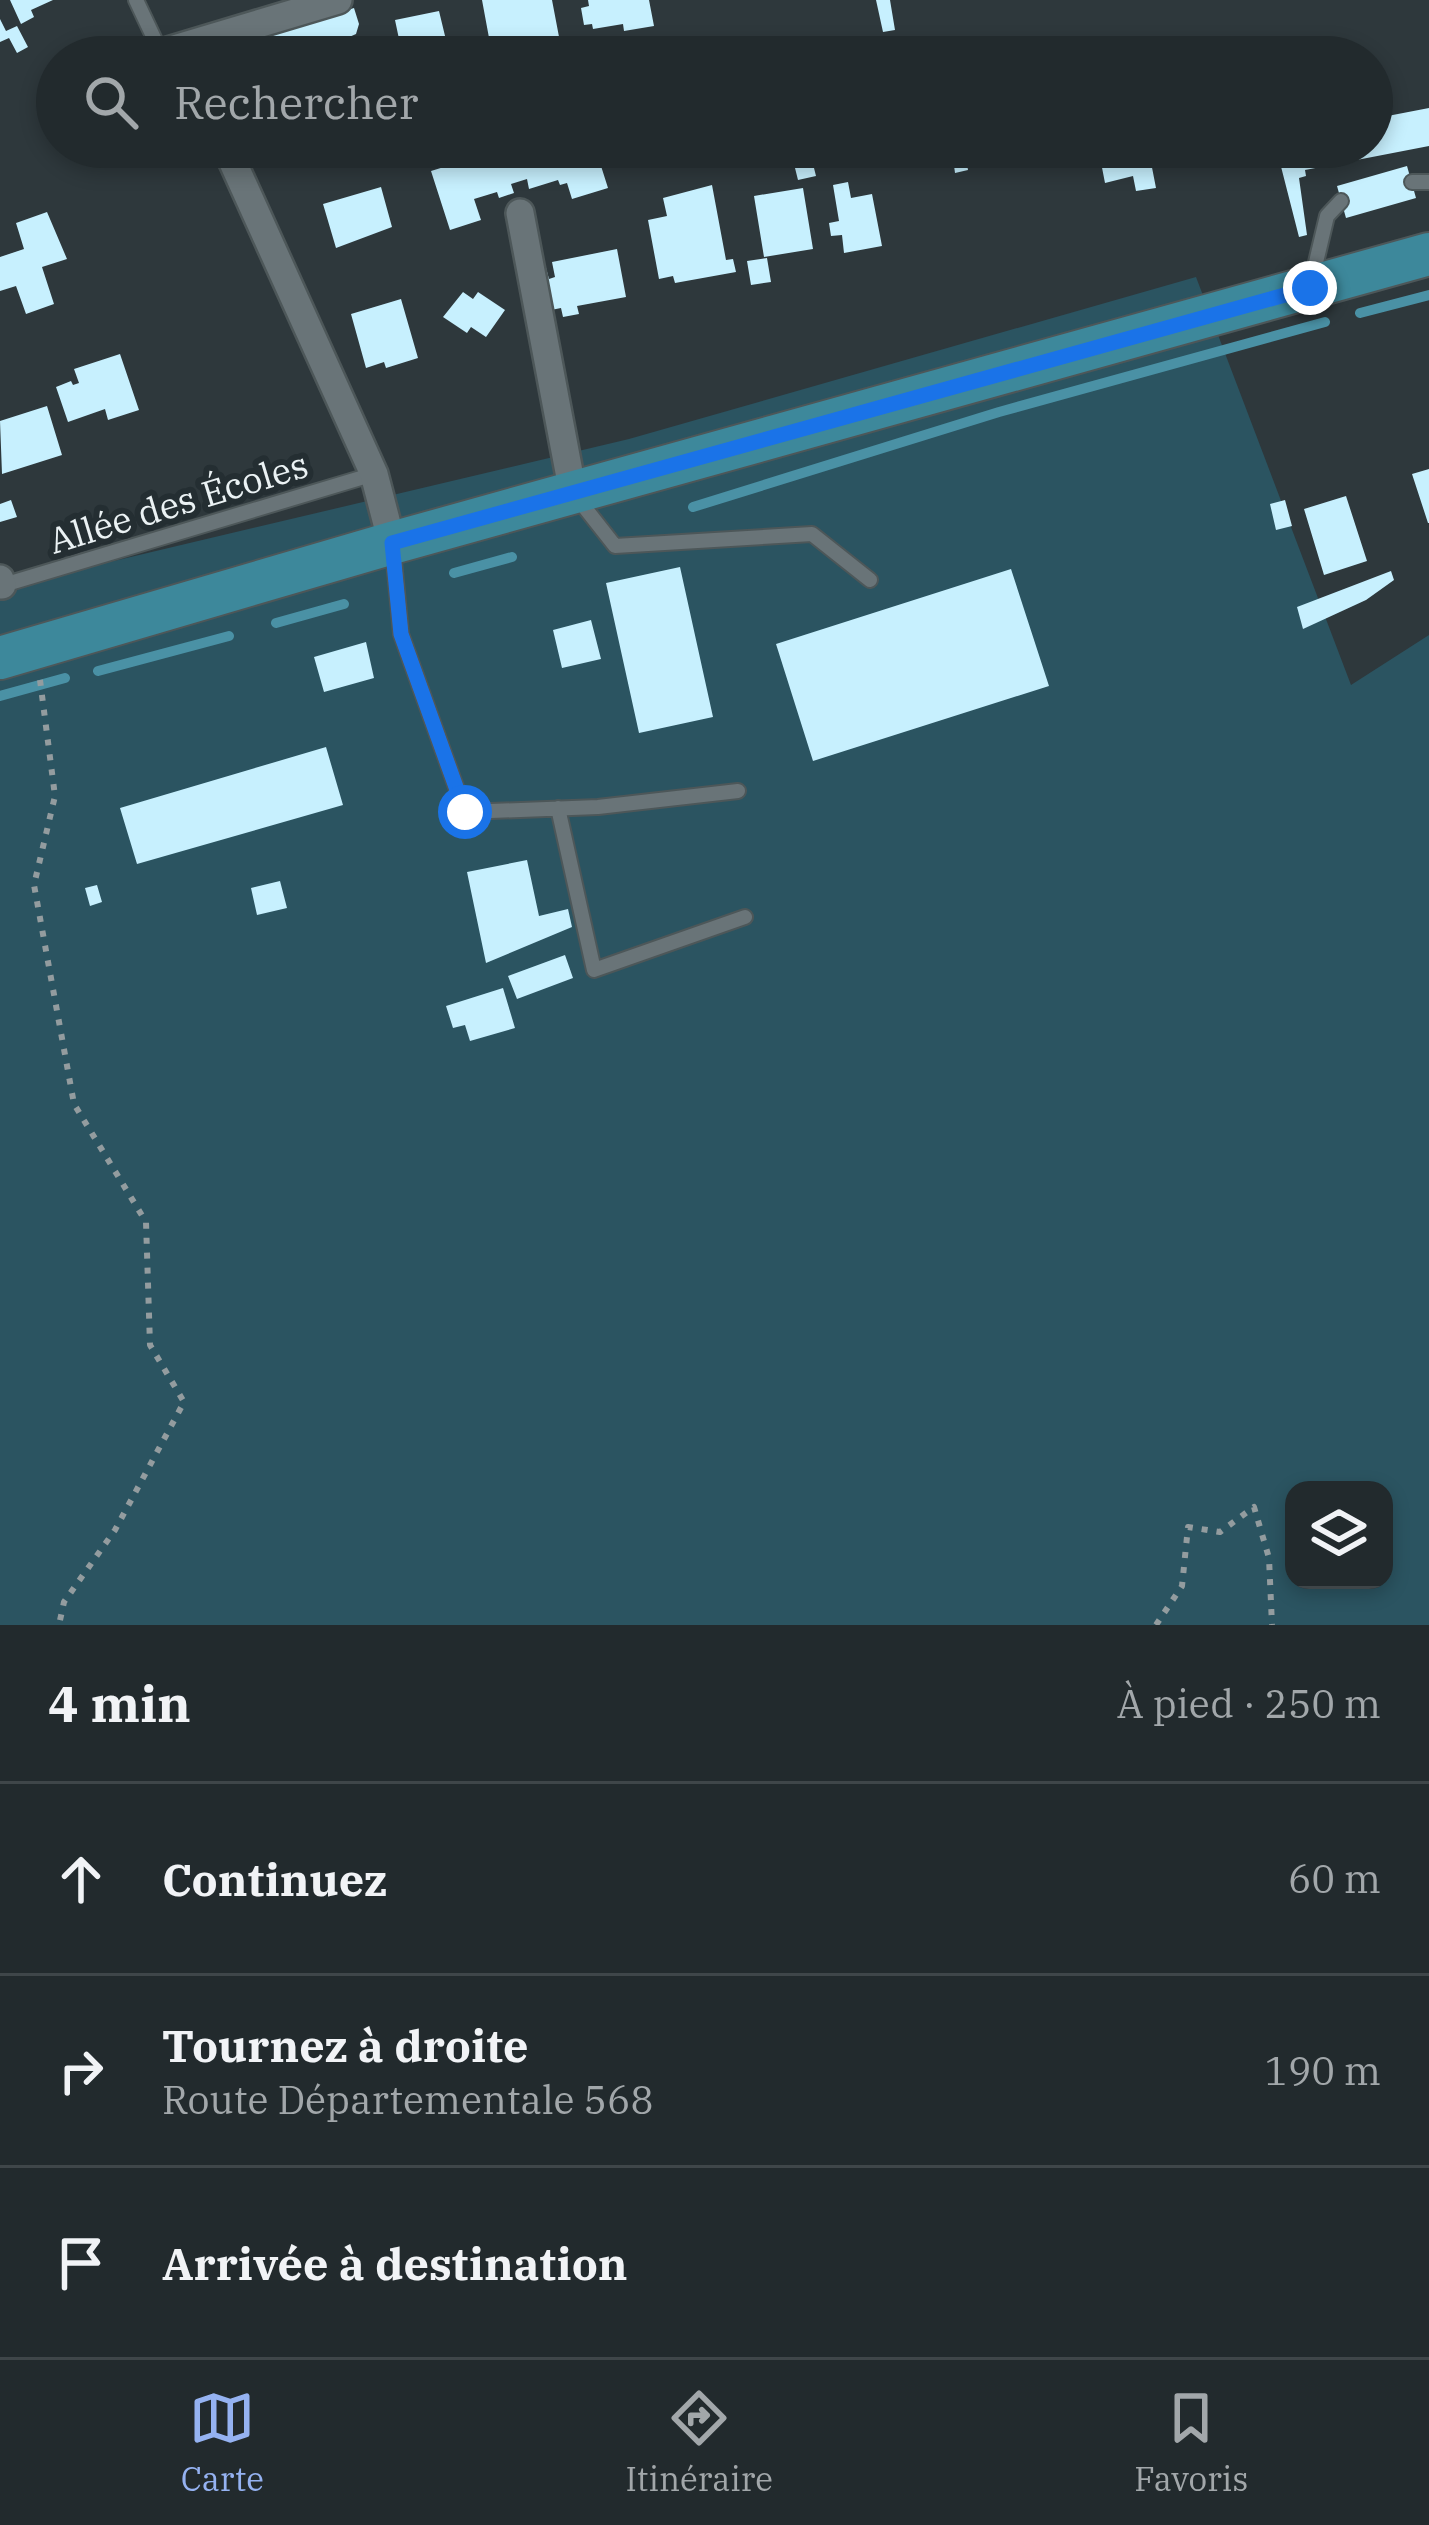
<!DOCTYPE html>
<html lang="fr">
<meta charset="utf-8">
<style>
body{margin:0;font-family:"IBM Plex Serif",serif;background:#2a3235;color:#f1f3f6}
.controls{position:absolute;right:36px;bottom:36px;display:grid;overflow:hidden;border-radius:24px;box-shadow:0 6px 18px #0003}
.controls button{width:108px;height:108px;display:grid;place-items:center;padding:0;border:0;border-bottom:3px solid #3f4649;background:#222a2d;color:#f1f3f6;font:60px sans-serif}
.stop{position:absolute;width:36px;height:36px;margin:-27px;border:9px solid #1a73e8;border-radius:50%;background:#fff}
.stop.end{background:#1a73e8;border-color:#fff;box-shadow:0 3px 12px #0008}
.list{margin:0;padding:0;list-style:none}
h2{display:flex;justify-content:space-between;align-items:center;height:156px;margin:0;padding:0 48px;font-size:51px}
h2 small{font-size:39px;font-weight:400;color:#a2a7aa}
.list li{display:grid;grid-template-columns:78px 1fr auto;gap:36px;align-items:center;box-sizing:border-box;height:192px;padding:0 48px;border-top:3px solid #3f4649}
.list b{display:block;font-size:45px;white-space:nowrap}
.list p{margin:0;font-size:39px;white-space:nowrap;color:#a2a7aa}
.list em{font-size:39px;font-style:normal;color:#a2a7aa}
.icon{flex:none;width:66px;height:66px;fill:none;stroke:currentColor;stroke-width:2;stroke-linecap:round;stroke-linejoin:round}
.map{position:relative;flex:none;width:1429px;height:1625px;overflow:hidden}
.search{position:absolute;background:#222a2d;box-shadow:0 6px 18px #0003;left:36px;right:36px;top:36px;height:132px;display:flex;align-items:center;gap:30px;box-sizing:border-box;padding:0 42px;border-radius:66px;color:#a2a7aa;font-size:45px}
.sheet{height:732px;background:#222a2d}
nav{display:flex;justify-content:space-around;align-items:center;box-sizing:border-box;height:168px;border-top:3px solid #3f4649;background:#222a2d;font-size:33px;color:#a2a7aa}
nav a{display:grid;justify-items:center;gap:6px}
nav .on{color:#95b2f1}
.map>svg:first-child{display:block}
.green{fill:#2b5461;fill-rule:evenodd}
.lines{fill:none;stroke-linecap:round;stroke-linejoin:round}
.stream{stroke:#4a91a5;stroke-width:10}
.building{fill:#c7f0fe}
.lane-casing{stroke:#4d5759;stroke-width:18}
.street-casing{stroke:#4d5759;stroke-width:32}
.primary-casing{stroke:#4d5759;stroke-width:46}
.path{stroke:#939c9f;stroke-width:6;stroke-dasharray:6 9;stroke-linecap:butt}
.lane{stroke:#697478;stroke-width:14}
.street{stroke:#697478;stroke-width:27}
.primary{stroke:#3d889b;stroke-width:42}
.route{stroke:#1a73e8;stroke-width:15}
.labels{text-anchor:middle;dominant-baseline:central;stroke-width:12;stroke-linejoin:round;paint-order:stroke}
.street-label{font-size:36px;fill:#ebf2f4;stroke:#242e32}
</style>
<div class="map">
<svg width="1429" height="1625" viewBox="0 0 1429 1625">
<rect width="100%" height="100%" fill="#2e383c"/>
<path class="green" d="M1196,277L1351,685L1429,635V1625H0V588L629,439ZM1294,1490H1384V1580H1294Z"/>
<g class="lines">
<path class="stream" d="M1360,313L1429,295
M693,507L999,412L1325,322
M454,573L512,557
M276,623L344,604
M98,671L229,636
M0,696L65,678"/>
</g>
<path class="building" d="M10,0H53L31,10L34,17L21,24Z
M482,0H552L560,42L492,54Z
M588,0H649L654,26L624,31L623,24L593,29L592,24L584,25L581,8L589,6Z
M876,0H890L895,30L883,32Z
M354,8L359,24L356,34L347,38L352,57H330L326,44L282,57H195Z
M439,11L446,40L462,37L466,57H397L393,40L399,39L395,20Z
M0,19L6,31L17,26L28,47L17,53L9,38L0,42Z
M814,37L816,57H803L800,39Z
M1429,108V146L1305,170L1306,176L1299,178L1307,235L1299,237L1276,147H1372V119Z
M510,147H595L608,188L572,199L567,183L560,185L558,180L529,189L527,179L511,184L514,193L499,198L497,192L474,199L481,220L450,230L431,171L486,154L488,160L503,156L501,150Z
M804,147L838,150L817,153L819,158L812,160L816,176L798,180L794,164L806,161Z
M899,147H964L968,170L955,173L953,158L902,166Z
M1098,147H1148L1156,188L1136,191L1133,176L1105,183Z
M1190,147H1249L1250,151L1194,164Z
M1407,166L1416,198L1346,218L1337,186Z
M848,182L851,198L872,194L882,246L844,253L842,235L831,236L829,223L839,221L833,185Z
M712,185L726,260L733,259L736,272L675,283L673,276L659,279L648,220L667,216L663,198Z
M381,187L392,227L336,248L323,204Z
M803,188L813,249L764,257L754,196Z
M47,212L67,259L42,267L54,304L26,314L16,286L0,291V257L24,249L16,223Z
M617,249L626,297L577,306L579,314L563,317L561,308L546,311L538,269L546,268L549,279L555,277L552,262Z
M767,258L771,282L751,285L747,261Z
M463,292L473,299L478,292L505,310L486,337L471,327L467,333L443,317Z
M401,299L418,358L386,368L384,362L366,368L351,314Z
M120,354L139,410L108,420L105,409L68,422L56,387L71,381L73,385L79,383L74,369Z
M47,406L62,455L2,474L0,421Z
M1429,469V523H1428L1412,474Z
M1346,496L1367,561L1324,575L1304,509Z
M11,500L17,517L0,522V504Z
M1285,500L1292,526L1276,530L1270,504Z
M680,567L713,717L639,733L606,583Z
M1011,569L1049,686L813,761L776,644Z
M1391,571L1394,580L1366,600L1303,629L1297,607Z
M591,620L601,659L562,668L553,630Z
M366,642L374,678L324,692L314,657Z
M326,747L343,805L137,864L120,808Z
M527,860L539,916L568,909L572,927L486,963L467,872Z
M280,881L287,908L257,915L251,888Z
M97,885L102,902L90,906L85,888Z
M565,955L573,978L517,999L508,976Z
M503,988L515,1028L470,1041L465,1025L453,1028L446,1006Z"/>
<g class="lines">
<g class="lane-casing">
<path id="lane" d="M136,0L161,53
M1412,182H1429
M1312,279L1327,216L1341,201
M578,499L615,546L812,534L870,580
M393,551L401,634L465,812L598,807L738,791
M0,586L374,474
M558,808L594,970L745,917"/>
</g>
<g class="street-casing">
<path id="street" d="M164,57L161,53L338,0
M226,147L374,474L392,543
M520,213L573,493
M0,579L2,585"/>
</g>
<g class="primary-casing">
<path id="primary" d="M0,658L392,543L1429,254"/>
</g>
<path class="path" d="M40,680L55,796L34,885L74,1104L146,1222L150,1345L184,1402L115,1530L64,1602L59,1625
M1156,1625L1182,1586L1188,1527L1220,1532L1254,1507L1269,1558L1272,1625"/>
<use href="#lane" class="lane"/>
<use href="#street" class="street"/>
<use href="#primary" class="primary"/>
</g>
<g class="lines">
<path class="route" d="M465,812L401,634L392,543L1310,288"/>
</g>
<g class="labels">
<g class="street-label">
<text transform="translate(178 502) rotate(-17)">Allée des Écoles</text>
</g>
</g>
</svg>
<div class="controls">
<button><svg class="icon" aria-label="layers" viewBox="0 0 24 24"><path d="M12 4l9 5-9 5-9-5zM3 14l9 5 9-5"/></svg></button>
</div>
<div class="stop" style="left:465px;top:812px"></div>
<div class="stop end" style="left:1310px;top:288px"></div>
<div class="search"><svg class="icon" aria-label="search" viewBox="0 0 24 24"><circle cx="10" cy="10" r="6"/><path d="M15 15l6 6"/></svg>Rechercher</div>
</div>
<section class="sheet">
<h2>4 min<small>À pied · 250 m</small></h2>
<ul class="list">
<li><svg class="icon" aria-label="ahead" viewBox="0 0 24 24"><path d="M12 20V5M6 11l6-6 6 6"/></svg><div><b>Continuez</b></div><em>60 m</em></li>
<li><svg class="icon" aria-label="right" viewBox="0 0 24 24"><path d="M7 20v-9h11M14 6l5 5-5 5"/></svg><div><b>Tournez à droite</b><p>Route Départementale 568</p></div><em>190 m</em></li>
<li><svg class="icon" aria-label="arrive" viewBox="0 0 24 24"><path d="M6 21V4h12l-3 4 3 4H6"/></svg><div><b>Arrivée à destination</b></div></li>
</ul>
</section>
<nav>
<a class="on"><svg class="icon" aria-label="map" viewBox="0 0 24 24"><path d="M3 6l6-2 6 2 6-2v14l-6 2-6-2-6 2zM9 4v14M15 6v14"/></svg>Carte</a>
<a><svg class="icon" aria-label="directions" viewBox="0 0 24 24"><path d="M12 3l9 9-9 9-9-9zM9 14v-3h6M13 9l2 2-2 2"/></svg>Itinéraire</a>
<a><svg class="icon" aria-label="saved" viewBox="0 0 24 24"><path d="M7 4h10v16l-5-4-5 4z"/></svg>Favoris</a>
</nav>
